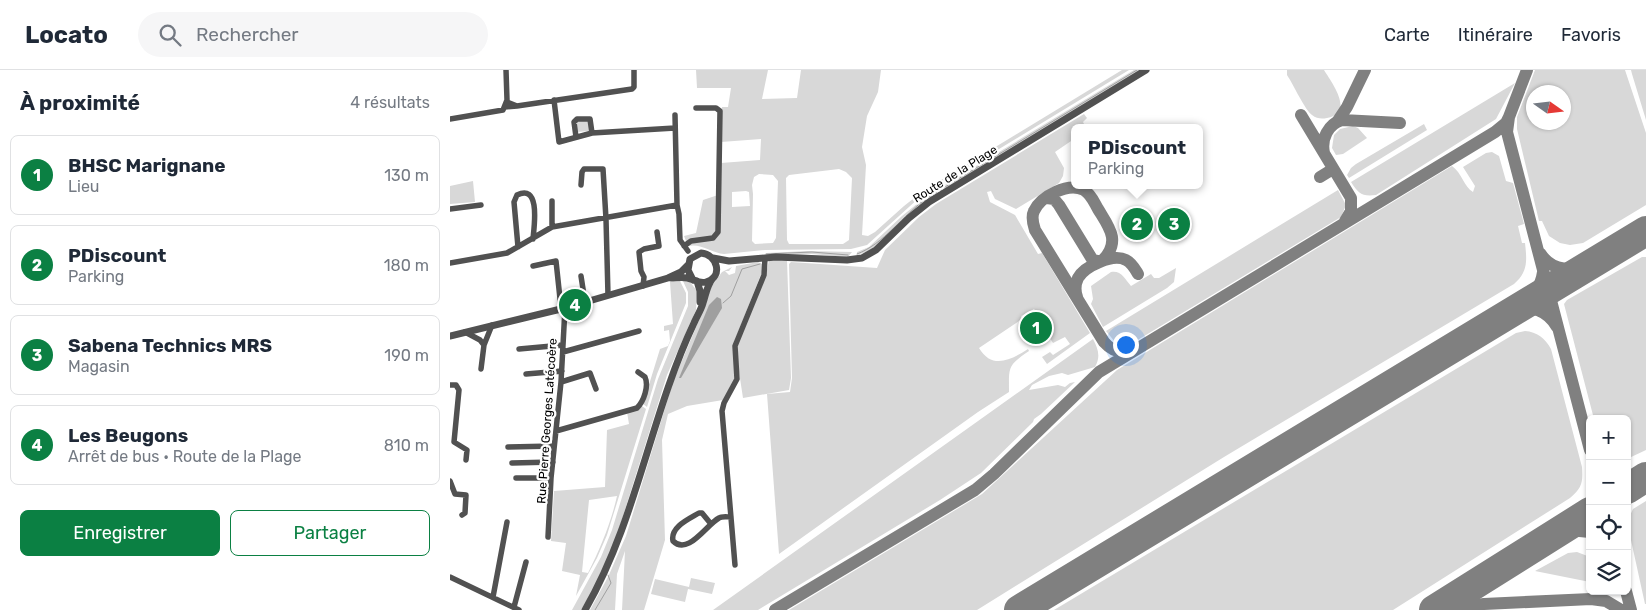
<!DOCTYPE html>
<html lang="fr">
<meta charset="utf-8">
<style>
body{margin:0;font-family:Rubik,sans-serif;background:#f6f6f7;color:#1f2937}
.controls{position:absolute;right:15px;bottom:15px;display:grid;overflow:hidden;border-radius:8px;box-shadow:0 1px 4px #0004}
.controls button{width:45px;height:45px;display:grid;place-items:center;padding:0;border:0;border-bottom:1px solid #e0e1e3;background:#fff;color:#1f2937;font:25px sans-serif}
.compass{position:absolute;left:1076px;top:15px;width:45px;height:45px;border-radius:50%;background:#fff;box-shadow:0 1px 4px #0004;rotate:104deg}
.you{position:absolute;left:675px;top:274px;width:18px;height:18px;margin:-12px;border:4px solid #fff;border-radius:50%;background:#1a73e8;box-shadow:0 0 0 8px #1a73e833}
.badge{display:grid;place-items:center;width:32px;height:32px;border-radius:50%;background:#0b8043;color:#fff;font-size:16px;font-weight:700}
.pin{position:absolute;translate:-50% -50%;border:2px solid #fff;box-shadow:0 1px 5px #0006}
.popup{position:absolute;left:621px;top:54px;width:132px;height:65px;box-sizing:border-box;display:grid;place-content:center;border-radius:8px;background:#fff;filter:drop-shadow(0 1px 4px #0005);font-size:16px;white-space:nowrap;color:#747a83}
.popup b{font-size:19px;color:#1f2937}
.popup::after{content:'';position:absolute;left:50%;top:100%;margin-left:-10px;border:10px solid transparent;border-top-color:#fff}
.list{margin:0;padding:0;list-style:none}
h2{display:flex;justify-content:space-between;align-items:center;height:65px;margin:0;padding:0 20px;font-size:21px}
h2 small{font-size:16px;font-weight:400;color:#747a83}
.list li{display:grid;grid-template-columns:32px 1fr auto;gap:15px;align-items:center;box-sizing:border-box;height:80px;margin:0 10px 10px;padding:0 10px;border:1px solid #e0e1e3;border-radius:8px}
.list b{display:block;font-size:19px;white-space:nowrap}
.list p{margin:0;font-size:16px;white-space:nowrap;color:#747a83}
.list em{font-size:16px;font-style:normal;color:#747a83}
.actions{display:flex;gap:10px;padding:15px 20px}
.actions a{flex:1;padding:11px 0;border:1px solid #0b8043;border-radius:8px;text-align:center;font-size:18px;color:#0b8043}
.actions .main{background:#0b8043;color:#fff}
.icon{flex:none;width:28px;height:28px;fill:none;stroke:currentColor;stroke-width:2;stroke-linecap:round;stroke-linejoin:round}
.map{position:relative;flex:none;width:1196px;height:540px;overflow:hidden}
header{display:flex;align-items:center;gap:30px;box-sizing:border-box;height:70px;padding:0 25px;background:#fff;border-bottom:1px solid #e0e1e3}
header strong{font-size:24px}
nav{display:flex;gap:28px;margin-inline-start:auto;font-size:18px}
.search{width:350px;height:45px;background:#f6f6f7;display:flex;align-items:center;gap:12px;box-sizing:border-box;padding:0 18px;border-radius:28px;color:#747a83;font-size:19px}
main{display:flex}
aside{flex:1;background:#fff}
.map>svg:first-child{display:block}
.green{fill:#d8d8d8;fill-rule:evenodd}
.water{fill:#9f9f9f}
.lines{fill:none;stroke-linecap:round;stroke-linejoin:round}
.stream{stroke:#9f9f9f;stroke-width:1}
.taxiway{stroke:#808080;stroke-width:12}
.runway{stroke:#808080;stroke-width:30}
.minor{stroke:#515151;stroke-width:5.5}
.tertiary{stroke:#515151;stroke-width:7}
.labels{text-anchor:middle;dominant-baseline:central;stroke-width:4.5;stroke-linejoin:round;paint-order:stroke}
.street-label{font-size:12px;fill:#000;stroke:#fff}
</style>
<header>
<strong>Locato</strong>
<div class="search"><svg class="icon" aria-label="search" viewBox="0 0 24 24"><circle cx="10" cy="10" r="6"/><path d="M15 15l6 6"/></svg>Rechercher</div>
<nav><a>Carte</a><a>Itinéraire</a><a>Favoris</a></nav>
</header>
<main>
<aside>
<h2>À proximité<small>4 résultats</small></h2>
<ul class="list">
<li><span class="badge">1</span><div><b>BHSC Marignane</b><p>Lieu</p></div><em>130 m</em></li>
<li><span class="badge">2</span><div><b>PDiscount</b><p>Parking</p></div><em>180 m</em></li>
<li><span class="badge">3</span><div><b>Sabena Technics MRS</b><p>Magasin</p></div><em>190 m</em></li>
<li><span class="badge">4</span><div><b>Les Beugons</b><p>Arrêt de bus · Route de la Plage</p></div><em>810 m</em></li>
</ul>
<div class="actions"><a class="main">Enregistrer</a><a>Partager</a></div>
</aside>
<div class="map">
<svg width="1196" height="540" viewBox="0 0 1196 540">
<rect width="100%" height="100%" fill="#fff"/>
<path class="green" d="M246,0H318L312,29L347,28L351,0H431L428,22L417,46L412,77L416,95L412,165L418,166L425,162L454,136L473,121L672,0H679L470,127L417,175L401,179L315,180L274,184C262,183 251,173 238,176L234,166L246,163L253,130L271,124V93L310,90L311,69L271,72L272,37H278L281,18H247ZM389,99L396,102L402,108L399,170L393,174H339L337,170L336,108L339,105ZM309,104L323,105L328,111L326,168L323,173L305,174L302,171L303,124L302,115L304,107ZM296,121L299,122L300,136L282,137V122Z
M684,0H692L481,129L425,177L416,182L407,185V182L419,177L452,146L478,125Z
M837,0H874C882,13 905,43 877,48C872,49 867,49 862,45C855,40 843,14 837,5Z
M1085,0H1175L1196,63V135L1133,173L1120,175L1110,173L1099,166L1092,151H1089L1067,59V47ZM1084,22H1114V52H1084Z
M1181,0H1196V50L1182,4Z
M1065,13L1046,49L926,125C912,127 908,123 901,112Z
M634,44L637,48L633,52L636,58H624V69L605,82L614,98L613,106L609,113L566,139L545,129L541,121L537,122L540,132L565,145L588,184L592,183L640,263L597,294L592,287L600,282L603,285L620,274L615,267L603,273L588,249L591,247L584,239L571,246L572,249L529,278C542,300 561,290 578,279L579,281C557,296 559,297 559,322L528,342L329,484L317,324L340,322L342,308L339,194L341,192L427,198L435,180L469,147L486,134Z
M138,49L140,59L139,61L127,62V51Z
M974,54L977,60L899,108L897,105L901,98L906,94Z
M903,56L908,58L917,68L893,84L886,85L882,78L884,65L890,59Z
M1042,82L1049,86L1056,111L1063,113L1074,154L1068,156L1072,173H1075C1077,191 1078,202 1064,214L774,387L527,540H339L532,424L667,300L1002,96C1012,103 1014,117 1023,122L1025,116L1013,97L1036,83Z
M23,111L25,132L0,134V116Z
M888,120L896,135L891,147L686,271L674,276L665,272L656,261Z
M358,181L402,182L398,187L361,184L317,186L316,183Z
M1192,187H1196V380L1179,388H1177V349H1144L1114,234L1117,230Z
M319,190H337L341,308L339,320L293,328L286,282L288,274L316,205Z
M308,192L312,194V202L284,272L285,308L273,330L237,336L218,344L212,370L215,470L194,540H172L175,481L167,504L165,540H140L158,507L176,466L223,312L255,236L261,217L272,202L282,197L279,201H275L279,205L285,203L286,196Z
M726,198L724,212L717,218L653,257L641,234L643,229L641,216L661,202C671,200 675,209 681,216L701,204L704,208H709Z
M230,211L236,223V233L207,304L197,337L193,334L210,279L218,276L220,271L219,260L214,261V256L223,254L220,212Z
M233,211L240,212L247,221L246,240L217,305L164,475L144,518L131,540H122L151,487L162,460L208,309L238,236V222Z
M1075,261C1087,262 1095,268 1101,279L1132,397C1133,413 1132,418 1120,428L943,540H604L1066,263Z
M643,269C648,279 651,286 645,297L618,305L612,303L599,306L582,315L579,320L608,315L615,317L620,313L625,312L591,344L584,349L583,352L531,403L490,430L308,540H263Z
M192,336L196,339L157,465L147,488L126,526L130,505L112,501L116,473L101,471L104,421L155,417L157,360L179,354L177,342ZM167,426C161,453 150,479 138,503L132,502L139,430Z
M1196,431V534H1195L1177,452L1183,439Z
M1127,482L1140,487V512L1085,501L1118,483Z
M241,508L265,513L262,524L238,519L235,532L201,524L205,509L239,517Z"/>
<path class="water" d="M267,227L271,229L272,238L231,308H229L259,235Z"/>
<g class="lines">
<path class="stream" d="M316,184L362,182L398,185
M407,184C434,174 453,145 477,128L687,0
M273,233L281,226L292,199L310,194
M145,540L161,513L158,505"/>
<path class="taxiway" d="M1077,0L1059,47L1057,62L1140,380
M851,45L901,128V141L895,151
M887,52L897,37L915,0
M874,83C871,69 878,54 892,50L950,53
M870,107L883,99
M597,128L604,129L609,135L642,189L647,191H652
M1185,167L1196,165
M1090,183C1102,202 1123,202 1142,193
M653,190C671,171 659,157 648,139C644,132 641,124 634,120C618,112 591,126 584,141C581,147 583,154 585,160L654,272C662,281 670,284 681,281
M627,227C625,221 625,214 628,208C635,196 663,183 676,190C682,193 685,199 688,204
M1071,236C1083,226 1091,217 1093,202
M1064,241C1081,234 1098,241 1107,257
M1120,454L1131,447L1140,436
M1100,466L1119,460L1140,462
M1176,521L1181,540
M325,540L525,420L544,404L649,302L1045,62L1056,53L1059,47
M997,540L1034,534L1141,529L1156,531L1171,540"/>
<path class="runway" d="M1177,419L1196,407
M569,540L1196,161
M984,540L1140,442"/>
<path class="minor" d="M104,30L109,72L142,63L225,58
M67,36L182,19L184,17V0
M55,37L67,36L57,32
M225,45L227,135L229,144L230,170L238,181
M0,49L53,40L57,30L56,0
M126,67L124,52L127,49H140L142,63
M131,115L132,102L134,99H153L156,149L158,225
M0,139L31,135
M102,157V131
M234,176L241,171L263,168L268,162L270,41L266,38H246
M68,177L64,132L67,125C91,113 84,157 83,169
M0,193L57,183L102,157L227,135
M83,196L106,191L111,238
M131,206L135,232
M193,216L194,207L191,201L189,182L194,179L209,176L207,162
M15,262L30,270L34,275
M69,279L113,275
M113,282L189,261
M31,299L34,275L42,255
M76,304L112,301
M111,312L140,303L146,319
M0,315H6L9,320L4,372L17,380L16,390
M106,361L187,338C194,331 199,316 195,307L188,302
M58,377L104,376
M62,393L103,392
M66,408H101
M0,411L5,424L16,425L15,443L12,445
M261,454L252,443H249C239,449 220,457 223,471C238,486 256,455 269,448C272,446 277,447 281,447
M98,467L101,408L111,312L115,238
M285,495L272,341L274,333L287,309L285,276L314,205L315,188
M0,507L69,540
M43,527L57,452
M64,537L76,492"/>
<path class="tertiary" d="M263,188L279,191L326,187L397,190L412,188L426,180L459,148L479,132L696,0
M221,208C226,208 232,207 237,208C244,209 249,214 256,212C274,207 267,184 251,183L240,189L238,200L243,210
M247,211L250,221V232
M0,266L115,238L218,208L231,202L238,195
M135,540C187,450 200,346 244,253C247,246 251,240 253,233C256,224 257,215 263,208"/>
</g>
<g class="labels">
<g class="street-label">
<text transform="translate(505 104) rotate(-32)">Route de la Plage</text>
<text transform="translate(97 351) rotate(-86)">Rue Pierre Georges Latécoère</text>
</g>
</g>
</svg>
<div class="controls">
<button>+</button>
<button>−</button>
<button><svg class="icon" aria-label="locate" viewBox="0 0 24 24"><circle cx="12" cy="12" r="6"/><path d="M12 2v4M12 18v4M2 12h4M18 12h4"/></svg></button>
<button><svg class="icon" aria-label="layers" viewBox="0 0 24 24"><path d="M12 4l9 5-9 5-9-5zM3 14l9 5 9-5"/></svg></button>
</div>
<svg class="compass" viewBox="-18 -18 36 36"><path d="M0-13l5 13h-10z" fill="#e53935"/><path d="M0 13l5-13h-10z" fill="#747a83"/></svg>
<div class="you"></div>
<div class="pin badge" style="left:586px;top:258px">1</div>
<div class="pin badge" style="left:687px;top:154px">2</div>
<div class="popup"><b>PDiscount</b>Parking</div>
<div class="pin badge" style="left:724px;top:154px">3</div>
<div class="pin badge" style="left:125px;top:235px">4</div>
</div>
</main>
